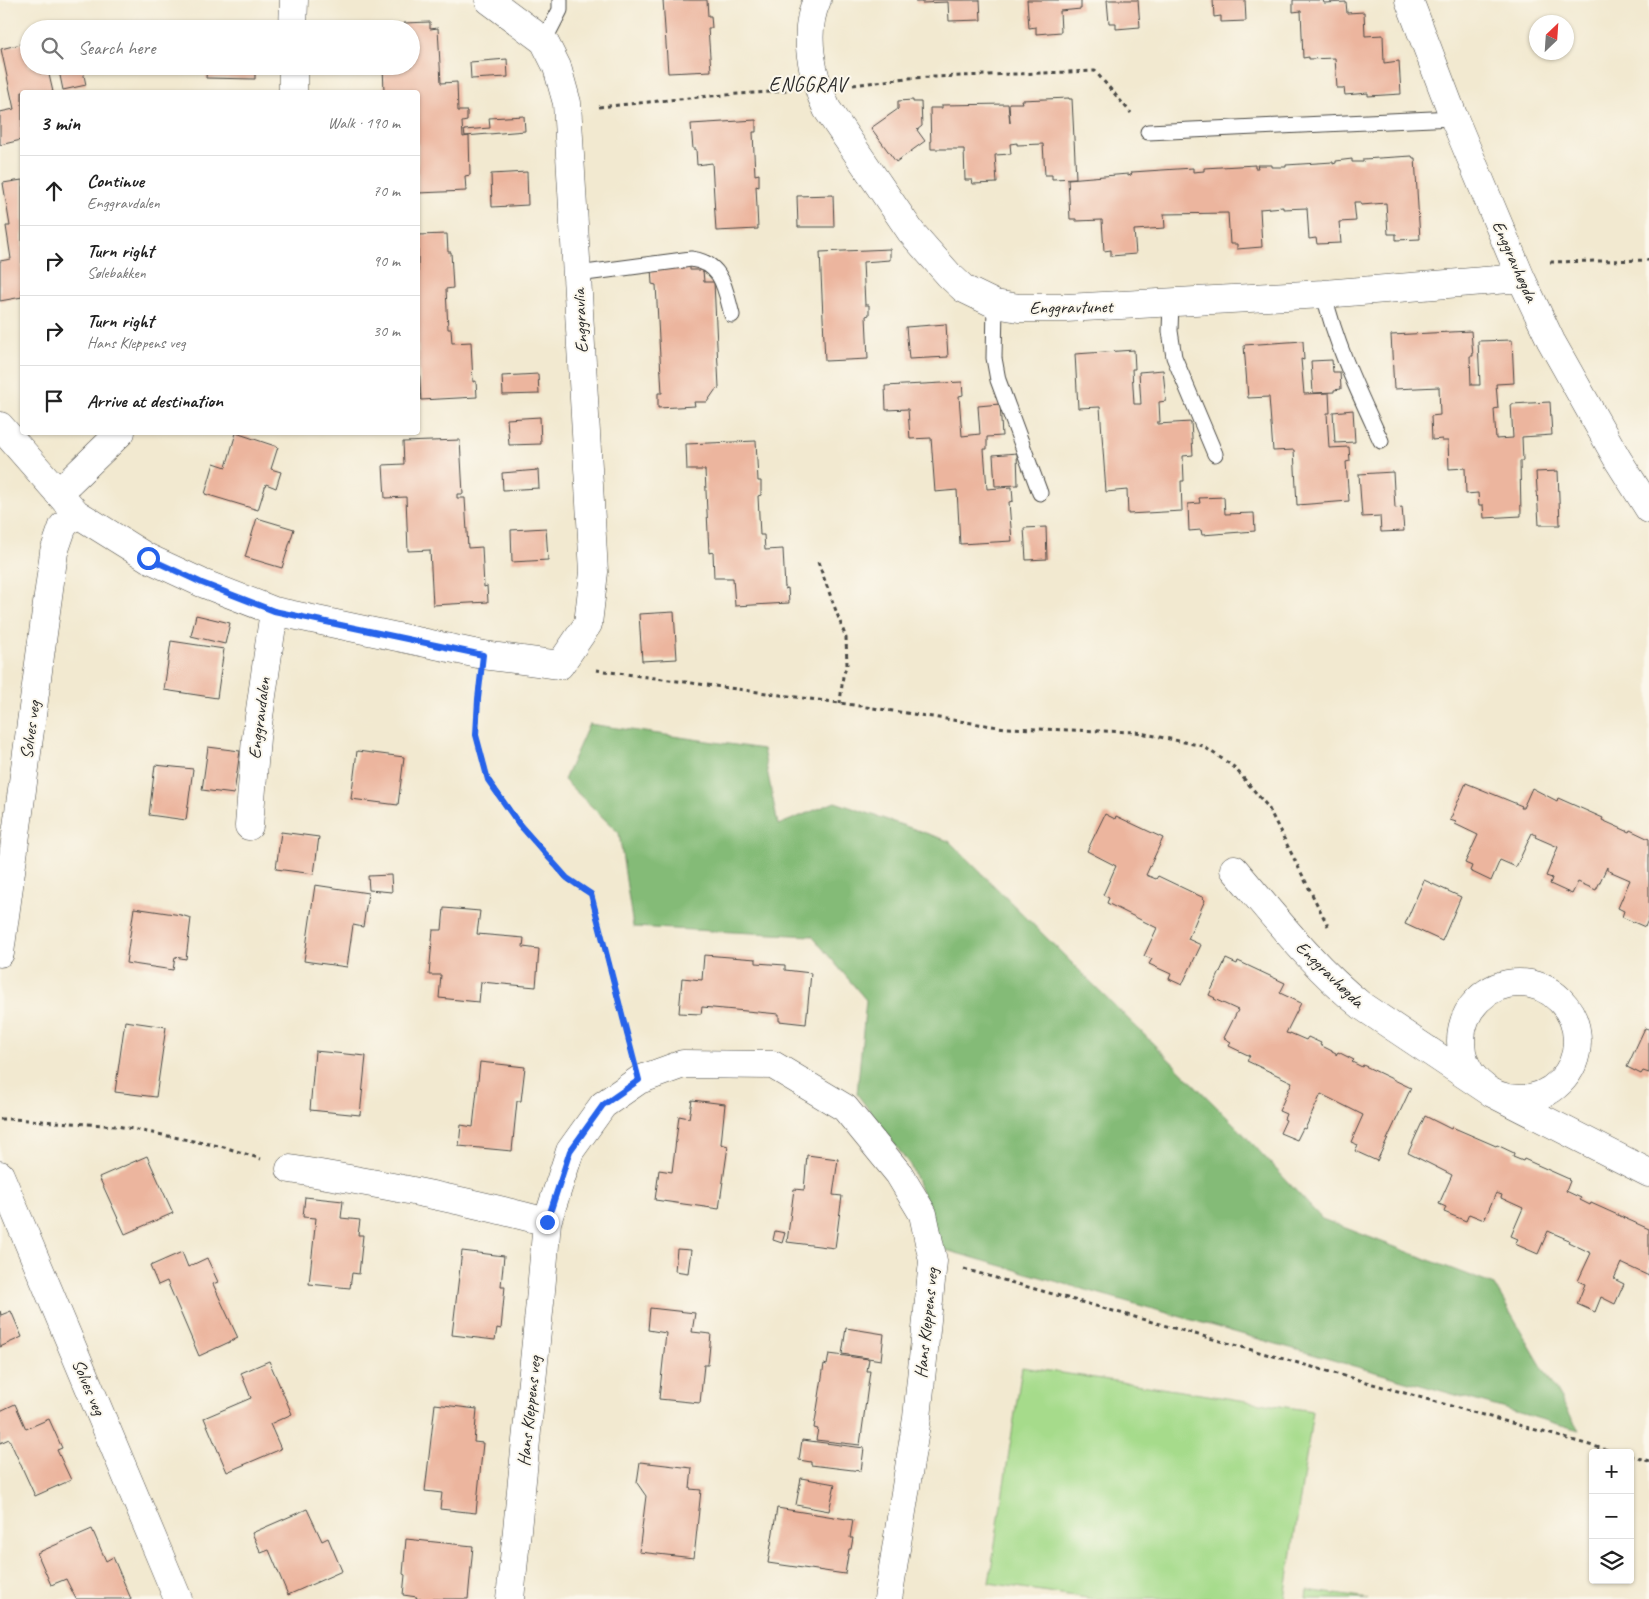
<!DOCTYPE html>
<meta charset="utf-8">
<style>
body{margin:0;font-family:Caveat,sans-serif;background:#f6f6f6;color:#222}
.controls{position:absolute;right:15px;bottom:15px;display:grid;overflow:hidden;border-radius:5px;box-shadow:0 1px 4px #0004}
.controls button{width:45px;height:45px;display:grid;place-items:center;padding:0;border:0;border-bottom:1px solid #e0e0e0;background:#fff;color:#222;font:25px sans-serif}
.compass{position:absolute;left:1529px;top:15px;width:45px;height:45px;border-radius:50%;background:#fff;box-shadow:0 1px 4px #0004;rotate:25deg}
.stop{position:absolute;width:15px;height:15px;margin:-11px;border:4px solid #2563eb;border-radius:50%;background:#fff}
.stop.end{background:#2563eb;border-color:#fff;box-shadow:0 1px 5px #0008}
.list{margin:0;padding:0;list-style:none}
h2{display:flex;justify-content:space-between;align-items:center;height:65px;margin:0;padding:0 20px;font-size:21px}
h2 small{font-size:16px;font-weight:400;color:#767676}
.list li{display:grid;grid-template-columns:32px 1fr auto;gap:15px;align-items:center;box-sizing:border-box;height:70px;padding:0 20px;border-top:1px solid #e0e0e0}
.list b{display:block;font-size:19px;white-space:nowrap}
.list p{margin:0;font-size:16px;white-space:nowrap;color:#767676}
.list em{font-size:16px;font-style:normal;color:#767676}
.icon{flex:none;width:28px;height:28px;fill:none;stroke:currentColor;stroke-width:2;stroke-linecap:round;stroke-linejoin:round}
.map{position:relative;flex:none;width:1649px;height:1599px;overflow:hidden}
.search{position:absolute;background:#fff;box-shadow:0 1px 4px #0004;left:20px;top:20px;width:400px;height:55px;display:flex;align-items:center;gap:12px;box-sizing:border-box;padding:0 18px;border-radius:28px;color:#767676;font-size:19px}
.panel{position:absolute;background:#fff;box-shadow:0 1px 4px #0004;left:20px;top:90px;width:400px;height:345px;border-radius:5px}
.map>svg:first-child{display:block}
.green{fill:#a6db8b;stroke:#68835b}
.forest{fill:#84bb77;stroke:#587351}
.building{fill:#ecb59e}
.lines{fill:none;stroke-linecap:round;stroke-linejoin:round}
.service-casing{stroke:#494844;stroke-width:17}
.minor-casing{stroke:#494844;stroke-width:29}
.path{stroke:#494844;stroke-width:3;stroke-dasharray:4 4;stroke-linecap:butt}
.service{stroke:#fff;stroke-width:15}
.minor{stroke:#fff;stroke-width:28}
.route{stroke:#2563eb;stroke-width:6}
.labels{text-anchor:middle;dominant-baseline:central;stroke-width:4;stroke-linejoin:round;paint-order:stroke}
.street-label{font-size:18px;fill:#2b2b2b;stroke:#fbf7ec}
.quarter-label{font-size:20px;letter-spacing:1px;fill:#2b2b2b;stroke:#fbf7ec}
</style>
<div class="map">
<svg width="1649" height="1599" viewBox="0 0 1649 1599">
<rect width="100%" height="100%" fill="#fbf7ec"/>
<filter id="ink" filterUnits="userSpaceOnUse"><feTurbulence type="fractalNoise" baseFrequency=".02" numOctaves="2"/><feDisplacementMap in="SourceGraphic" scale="10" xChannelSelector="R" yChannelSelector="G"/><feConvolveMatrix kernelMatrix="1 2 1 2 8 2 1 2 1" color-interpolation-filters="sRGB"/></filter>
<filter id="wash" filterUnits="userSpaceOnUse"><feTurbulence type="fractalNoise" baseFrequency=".0096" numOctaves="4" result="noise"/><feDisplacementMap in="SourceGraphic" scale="20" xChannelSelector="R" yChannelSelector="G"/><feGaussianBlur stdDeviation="1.12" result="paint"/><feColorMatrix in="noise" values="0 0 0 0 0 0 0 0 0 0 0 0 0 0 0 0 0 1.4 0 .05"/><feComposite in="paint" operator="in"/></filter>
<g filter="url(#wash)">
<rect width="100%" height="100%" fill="#f2e9d0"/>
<path class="green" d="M1022,1367L1313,1411L1285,1599H1094L989,1583Z
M1307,1590L1368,1599H1306Z"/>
<path class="forest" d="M589,724L763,749L778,825L835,802L949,841L1236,1126L1322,1219L1494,1285L1579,1430L928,1245L930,1211L910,1165L857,1094L866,1000L812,936L633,927L619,833L564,780Z"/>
<g id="blocks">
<path class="building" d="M663,0H707L708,16H711L712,28H708L711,71L668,73Z
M916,0H980L981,20L949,21L948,2L922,3V2H916Z
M1027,0H1081V9L1060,11L1061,32L1036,34V27L1029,28Z
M1107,0H1138L1140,27L1116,29V23H1109Z
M1213,0H1245L1246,21L1221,22V16L1214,17Z
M1293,0H1323L1324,3L1346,2L1347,13L1364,12L1365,36L1383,35L1384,63L1399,61L1401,94L1368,96V93L1345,95L1344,88H1337L1335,58L1309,59V57L1303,58L1301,11L1293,12Z
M430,22V29L438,28L441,83L457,82L458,111H467V121L462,122L463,137L469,136L470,175L465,176L466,191L418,193V92H384L383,66H411V29H404V23Z
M208,24L256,26V29H208Z
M29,42V66H47L53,92H22V144L21,140L0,145V112L14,109L1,49Z
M507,59L508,77L471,79L470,62Z
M58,66H82L86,85L63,90Z
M207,66H255V79L206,78Z
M1069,98V99H1072L1076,178L1052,179V175H1045L1043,144L1017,145V143L1010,144L1011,154L995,155L997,183L973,184L972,180H965L964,149H931L930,108H942V105L1008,104L1010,123L1009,103H1022L1021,100Z
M913,100V102H921L922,126L917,130L925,141L896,162L871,128L898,109V101Z
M524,116L525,131L465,136L464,130L490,128L489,118Z
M756,120V132H753L755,175L759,174V187L756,186L758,229L716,231L712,163L697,165L696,149H693L691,124Z
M1412,156L1413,158H1415L1420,239L1396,240V234H1388L1386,203L1361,205V202H1354L1356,221L1339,222L1341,243L1317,244L1316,238L1309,239L1307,208L1283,209V207L1260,209L1262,247L1237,249V244H1230L1228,213L1164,214L1165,228L1134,230L1136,254L1111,256V250L1104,251L1102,220L1076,221V219H1070L1068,179L1128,174V176L1131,175L1132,172L1162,170L1193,168V172L1204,171V168L1255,165V168H1258L1257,165H1272V167H1286V165L1333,162V164L1336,163V161L1352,159V162H1363V159Z
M527,172L528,205L492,207L491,174Z
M22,180V297L0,301V261L11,259L6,226H10L3,183Z
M833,195L834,227H798L797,196Z
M447,234L448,252H451L453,288L446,289L448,329H451L452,343L471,342L473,382L476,381L477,397L421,400L418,345V235Z
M890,249V260L863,262L865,305H869V315L866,316L868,359L825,361L820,252Z
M690,266V270H703L704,282H714L719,388L716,389L707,402H694L695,406L658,408V393H662L656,285L652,284L651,268Z
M946,324L948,357L909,359L906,327Z
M1471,331L1473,356H1470L1471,385H1480L1478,341L1512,340L1514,383L1496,384L1498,408L1494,409L1496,439L1513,438L1511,404L1550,402L1552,435L1522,437L1523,461H1520L1521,516L1484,518L1483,505H1479L1478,493L1466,494L1465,468L1449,469L1448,441H1442V439L1432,440L1431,416L1440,415L1439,387L1394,389L1391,335Z
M1303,341L1304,360L1301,359L1304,394L1329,393L1330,413H1327L1329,448L1349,447L1350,461L1346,462L1349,501L1297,505L1294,450L1273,451L1269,397L1248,398L1244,345Z
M1134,350L1135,369H1132L1134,404H1141L1139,372L1163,370L1166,401L1159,402L1160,422H1157V424L1191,422L1193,455L1183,456L1184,481H1181L1182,511L1128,514L1127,490L1106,492L1100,407L1078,408L1075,354Z
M1332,360L1333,372H1340L1341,389L1334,390V392L1313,393L1311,361Z
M538,374L539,394L503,395L502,376Z
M962,382L963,395L959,396L962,436L980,434L978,406L1000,404L1002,436L987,437V449H984L987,489L1012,487L1013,501L1009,502L1012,541L960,544L957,490L935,492L931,438L910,439L908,409L886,410L885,386Z
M1353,410L1355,442L1335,443L1333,412Z
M540,417L541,444L509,445L507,419Z
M236,433L278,447L271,469L281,472L276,488L266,484L258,510L205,494L214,463L226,467Z
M460,440L463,494H457V498H465L468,548L482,547L484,587L487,586L488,602L433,605L430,550L408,551L406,497L385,498L383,465L404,464L403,442Z
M756,441L758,481H761V495L758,496L760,535H764L765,550L783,549L785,589L788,588L789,603L735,606L733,578H714L713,552L709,553L705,470H687L686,444Z
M1017,453L1018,485L995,486L993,455Z
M538,470L539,488L503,490L502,473Z
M1558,471L1560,525H1539L1536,472Z
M1393,472L1395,508L1402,507L1404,531L1381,532L1380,516L1362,517L1359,474Z
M1224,497L1225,514L1254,513L1255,531L1202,535L1201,530L1189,531L1188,504L1200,503L1199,498Z
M257,518L294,529L282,568L245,557Z
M1046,527L1047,559L1026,560L1024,528Z
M546,528L548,560L512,562L511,530Z
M674,612L677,659L642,661L639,614Z
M196,615L230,623L225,644L191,636Z
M171,641L224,649L217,698L164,690Z
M208,747L240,751L234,794L202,790Z
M357,751L404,757L398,805L351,799Z
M155,765L193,769L186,820L149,815Z
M1466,783L1522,806L1521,808H1523L1532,788L1557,801L1558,798L1603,818L1602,820L1629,832L1630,830L1649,839V917L1645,927L1622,917L1624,911L1618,908L1630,880L1607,870V867L1596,890L1578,882L1572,894L1550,884L1552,878L1546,876L1558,847L1535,837L1536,835L1532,833L1516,867L1500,860L1491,881L1470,871L1472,866L1465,863L1478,835L1455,824L1456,822L1450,820Z
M1105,814L1115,819L1116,816L1163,838L1146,875L1156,879L1158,876L1204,898L1203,899L1205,900L1188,939L1201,945L1182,985L1169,979L1171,974L1149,964L1152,959L1144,956L1157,928L1107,903L1109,898L1103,895L1116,866L1087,851Z
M281,832L319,837L314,874L276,869Z
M391,875L392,892L369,890L368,876Z
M1424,880L1461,897L1442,941L1405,924Z
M315,885L368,893L363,927L353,925L347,967L304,961Z
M134,908L181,915L191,918L186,959L175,957L173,970L126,963Z
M444,908L480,911L477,934L524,938L523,947L539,949L536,987L481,982L479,1002L439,998L441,975H429L433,930H442Z
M704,955L756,959V963L785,965V970L811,973L806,1024L779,1021V1014L702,1007L701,1014L679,1013L682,978L702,980Z
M1226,959L1237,964L1238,961L1285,983L1280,993L1301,1003L1286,1033L1290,1034V1033L1306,1040L1308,1037L1321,1043L1320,1045L1336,1053V1055L1338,1052L1354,1060L1352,1062L1362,1067L1363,1065L1411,1088L1377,1161L1355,1151L1358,1145L1351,1142L1363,1115L1321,1094L1305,1129L1303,1128L1297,1140L1280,1133L1286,1120L1284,1119L1286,1114L1279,1111L1292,1082L1247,1061L1250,1056L1229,1046L1231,1042L1224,1038L1238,1010L1214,999L1215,998L1209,995Z
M125,1021L166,1027L156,1097L115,1092Z
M1645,1028L1649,1029V1073L1643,1071L1641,1074L1627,1067Z
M315,1051L366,1056L360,1115L310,1110Z
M480,1062L525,1067L521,1101H517L512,1151L459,1146L461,1125L473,1127Z
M692,1100L725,1104L721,1144L728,1146L719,1209L655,1200L659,1170L672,1172L679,1116L689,1118Z
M1425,1116L1451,1129L1452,1127L1496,1146L1497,1145L1514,1153L1513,1157L1523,1161L1524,1159L1569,1179L1568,1180L1570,1181L1566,1191L1581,1198L1580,1200L1590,1205L1591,1203L1649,1229V1276L1621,1263L1614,1279L1624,1284L1615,1304L1601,1297L1595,1312L1577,1304L1585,1284L1578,1281L1591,1253L1568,1242L1569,1240L1548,1231L1538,1254L1515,1244L1518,1239L1511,1236L1523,1208L1501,1198L1502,1195L1496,1193L1484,1220L1469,1214L1466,1221L1444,1212L1446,1207L1439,1204L1452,1175L1408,1153Z
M807,1155L838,1159L833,1195L842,1196L835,1248L787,1242L794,1189L804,1190Z
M147,1156L173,1213L125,1234L99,1177Z
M305,1197L343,1201L341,1218L360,1220L358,1235H363L359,1274L352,1273L350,1288L309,1284L316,1218L303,1217Z
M775,1231L785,1233L782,1243L773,1240Z
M677,1249L691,1250L688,1273L675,1271Z
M462,1251L504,1256L501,1286H505L501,1329L497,1328L495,1340L452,1335Z
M182,1252L188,1267L207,1258L218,1282L213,1284L238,1338L199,1356L167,1281L158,1285L150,1266Z
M650,1308L695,1313L692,1332L711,1334L708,1365H704L700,1403L659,1399L666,1333L648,1330Z
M0,1311L1,1315L11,1311L22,1337L0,1347Z
M846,1328L884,1334L881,1360L842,1354Z
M829,1354L869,1359L867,1371H870L860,1445L816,1440L818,1429L814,1428L819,1397L824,1364L827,1365Z
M269,1361L292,1414L270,1424L281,1449L227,1472L204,1418L251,1398L241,1373Z
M15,1404L26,1429L49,1419L62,1448L57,1450L71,1480L35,1496L9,1439L0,1443V1411Z
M435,1404L477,1409L474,1442L483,1443L476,1513L440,1509L442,1493L425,1491Z
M802,1440L864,1448L861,1471L811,1465V1462L799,1460Z
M640,1462L692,1468L690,1489L701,1490L694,1558L639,1552L646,1496L637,1483Z
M801,1478L835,1484L829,1511L796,1505Z
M777,1508L853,1520L850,1538H853L851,1549H849L845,1574L768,1563Z
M307,1509L322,1541L328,1538L342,1571L288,1595L269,1550L261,1553L252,1533Z
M92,1529L106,1561L113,1557L131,1599H76L66,1579L51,1585L37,1553Z
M406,1539L473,1546L468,1599H416L417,1597L403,1595L405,1575L403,1574Z"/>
</g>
</g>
<g filter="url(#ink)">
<use href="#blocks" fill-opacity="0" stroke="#494844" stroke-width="1"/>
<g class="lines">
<g class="service-casing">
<path id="service" d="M544,41L560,10V0
M1148,132L1454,118
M578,274L691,259C723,263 725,289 732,315
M1324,294C1336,346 1359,393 1381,441
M1171,303L1170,331L1174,357L1215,454
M995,304L994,358L998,380L1040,493"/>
</g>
<g class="minor-casing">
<path id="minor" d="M817,0C802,33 812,77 827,109L911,232L949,275L964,289L995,304L1019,308H1066L1324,294L1521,278
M1409,0L1454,118L1521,278L1551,341L1618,460L1649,509
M293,29L294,0
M293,92V66
M0,426L76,513L148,558L202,583L274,611L483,655L560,665L588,624L594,572L567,103L557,67L544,41L489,0
M58,493L121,432
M249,826L256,738L274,611
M1234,869C1274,916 1313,967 1362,1006L1492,1093L1649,1173
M0,953L54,552L63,526L76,513
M1461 1041a58 58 0 1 1 116 0a58 58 0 1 1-116 0Z
M290,1169C378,1183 461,1199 547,1222
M0,1175L178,1599
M510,1599L540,1302L547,1222L570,1151L603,1105L639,1080L683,1064L773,1065L845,1108L899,1174L923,1214L933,1261L917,1418L888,1599"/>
</g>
<path class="path" d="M853,85L907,78L1095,71L1131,113
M599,107L709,96L787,91
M1550,262L1649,260
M818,562L846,638L847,665L843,676L840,703
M596,670L840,703L1005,728L1136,732L1203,746L1234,767L1268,807L1328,926
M479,686L476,735L488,779L519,824L567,879L591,894L631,1050
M0,1119H12L117,1126L224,1147L261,1159
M964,1269L1618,1453
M1630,1456L1649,1461"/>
<use href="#service" class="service"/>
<use href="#minor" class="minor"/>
</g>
</g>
<g class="lines" filter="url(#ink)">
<path class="route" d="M148,558L202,583L274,611L483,655L478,699L476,735L488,780L519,824L567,878L591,894L639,1080L603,1105L570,1151L547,1222"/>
</g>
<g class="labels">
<g class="street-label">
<text transform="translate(1515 261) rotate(66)">Enggravhøgda</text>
<text transform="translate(1071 307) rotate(-1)">Enggravtunet</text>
<text transform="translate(580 321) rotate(-93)">Enggravlia</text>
<text transform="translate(259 718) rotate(-83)">Enggravdalen</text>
<text transform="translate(30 730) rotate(-82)">Solves veg</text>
<text transform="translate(1330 974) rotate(44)">Enggravhøgda</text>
<text transform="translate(926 1323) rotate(-84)">Hans Kleppens veg</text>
<text transform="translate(89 1387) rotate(67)">Solves veg</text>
<text transform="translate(529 1411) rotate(-84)">Hans Kleppens veg</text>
</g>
<g class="quarter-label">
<text x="808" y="84">ENGGRAV</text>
</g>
</g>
</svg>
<div class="controls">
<button>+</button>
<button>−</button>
<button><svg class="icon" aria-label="layers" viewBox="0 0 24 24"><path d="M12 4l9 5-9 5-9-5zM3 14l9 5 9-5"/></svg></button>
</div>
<svg class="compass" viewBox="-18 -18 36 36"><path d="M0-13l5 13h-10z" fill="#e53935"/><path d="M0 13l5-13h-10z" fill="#767676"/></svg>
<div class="stop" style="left:148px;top:558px"></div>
<div class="stop end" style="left:547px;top:1222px"></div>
<div class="search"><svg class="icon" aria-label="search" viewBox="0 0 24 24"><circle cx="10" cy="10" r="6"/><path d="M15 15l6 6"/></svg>Search here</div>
<section class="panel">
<h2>3 min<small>Walk · 190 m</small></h2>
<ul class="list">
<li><svg class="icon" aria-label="ahead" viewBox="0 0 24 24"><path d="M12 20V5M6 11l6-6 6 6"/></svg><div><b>Continue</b><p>Enggravdalen</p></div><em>70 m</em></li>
<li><svg class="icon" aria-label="right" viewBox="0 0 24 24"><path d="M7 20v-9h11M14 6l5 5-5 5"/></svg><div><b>Turn right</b><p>Sølebakken</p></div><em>90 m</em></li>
<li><svg class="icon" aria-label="right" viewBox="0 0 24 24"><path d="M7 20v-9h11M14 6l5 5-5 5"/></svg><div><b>Turn right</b><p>Hans Kleppens veg</p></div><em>30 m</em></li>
<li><svg class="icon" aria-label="arrive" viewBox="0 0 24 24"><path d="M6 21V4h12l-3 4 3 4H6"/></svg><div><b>Arrive at destination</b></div></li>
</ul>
</section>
</div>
